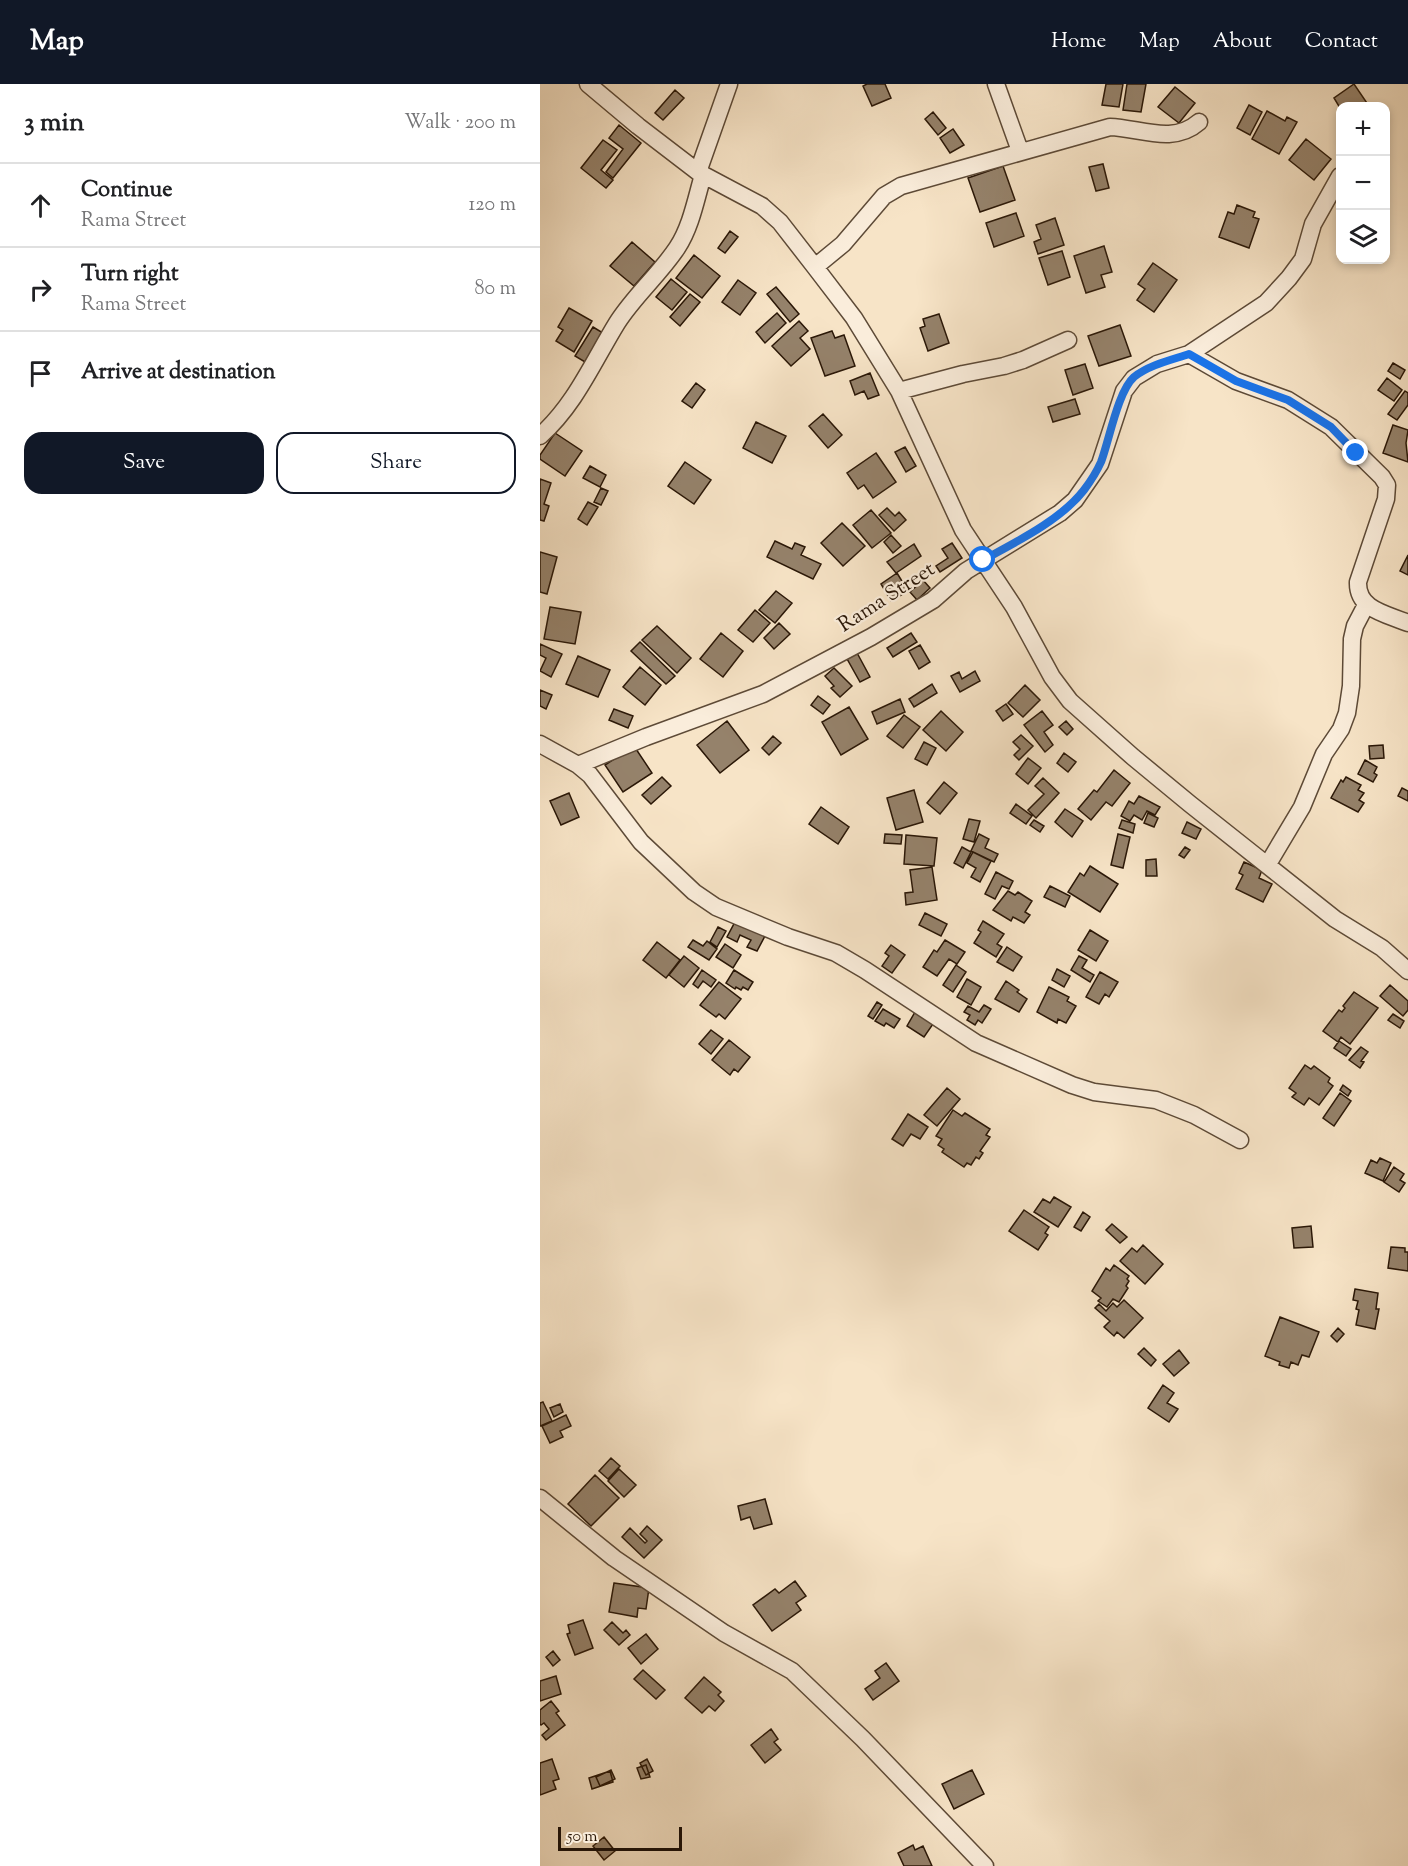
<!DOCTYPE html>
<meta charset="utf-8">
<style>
body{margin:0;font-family:"Sorts Mill Goudy",serif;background:#f6f6f6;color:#202124}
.controls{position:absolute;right:18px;top:18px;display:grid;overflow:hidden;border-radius:12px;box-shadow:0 3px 9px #0003}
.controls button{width:54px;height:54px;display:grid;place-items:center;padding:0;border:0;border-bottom:2px solid #e0e0e0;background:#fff;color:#202124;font:30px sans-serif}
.scale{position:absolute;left:18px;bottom:15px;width:124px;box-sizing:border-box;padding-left:6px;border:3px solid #2a1707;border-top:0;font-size:16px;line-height:21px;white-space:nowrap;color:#2a1707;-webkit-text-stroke:4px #faeddb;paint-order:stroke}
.stop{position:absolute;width:18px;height:18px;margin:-14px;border:4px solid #1a73e8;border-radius:50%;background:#fff}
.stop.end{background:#1a73e8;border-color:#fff;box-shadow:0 2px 6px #0008}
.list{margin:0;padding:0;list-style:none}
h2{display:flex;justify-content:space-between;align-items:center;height:78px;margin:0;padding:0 24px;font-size:26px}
h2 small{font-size:20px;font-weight:400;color:#757577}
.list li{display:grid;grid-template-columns:39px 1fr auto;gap:18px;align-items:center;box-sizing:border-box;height:84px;padding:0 24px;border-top:2px solid #e0e0e0}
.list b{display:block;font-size:22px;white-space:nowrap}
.list p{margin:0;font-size:20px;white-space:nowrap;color:#757577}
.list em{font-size:20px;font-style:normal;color:#757577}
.actions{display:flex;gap:12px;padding:18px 24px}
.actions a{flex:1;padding:14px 0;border:2px solid #111827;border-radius:18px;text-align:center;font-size:21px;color:#111827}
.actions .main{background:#111827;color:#fff}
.icon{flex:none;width:33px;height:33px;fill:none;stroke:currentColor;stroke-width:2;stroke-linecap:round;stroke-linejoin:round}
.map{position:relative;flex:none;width:868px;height:1782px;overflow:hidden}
header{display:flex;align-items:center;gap:36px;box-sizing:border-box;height:84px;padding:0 30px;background:#111827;color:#fff}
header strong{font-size:28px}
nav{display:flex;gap:33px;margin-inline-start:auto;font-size:21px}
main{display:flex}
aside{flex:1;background:#fff}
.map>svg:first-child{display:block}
.building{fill:#95826b;stroke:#2a1707;stroke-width:1.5}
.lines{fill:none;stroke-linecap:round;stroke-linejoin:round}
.street-casing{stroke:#5d4a37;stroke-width:19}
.street{stroke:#faeddb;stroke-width:16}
.route{stroke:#1a73e8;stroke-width:8}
.labels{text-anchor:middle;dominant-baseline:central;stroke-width:4.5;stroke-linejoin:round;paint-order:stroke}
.street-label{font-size:21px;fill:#2a1707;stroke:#faeddb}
</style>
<header>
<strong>Map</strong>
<nav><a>Home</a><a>Map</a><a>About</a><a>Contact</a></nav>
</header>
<main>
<aside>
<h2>3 min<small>Walk · 200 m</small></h2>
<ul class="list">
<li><svg class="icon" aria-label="ahead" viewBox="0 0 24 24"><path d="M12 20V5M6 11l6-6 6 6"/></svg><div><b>Continue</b><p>Rama Street</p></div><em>120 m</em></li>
<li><svg class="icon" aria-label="right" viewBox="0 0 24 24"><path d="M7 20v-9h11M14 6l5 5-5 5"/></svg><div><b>Turn right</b><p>Rama Street</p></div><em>80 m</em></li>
<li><svg class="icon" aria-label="arrive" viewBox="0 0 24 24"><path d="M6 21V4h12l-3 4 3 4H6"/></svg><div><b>Arrive at destination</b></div></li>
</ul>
<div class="actions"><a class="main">Save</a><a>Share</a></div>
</aside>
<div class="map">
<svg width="868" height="1782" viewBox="0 0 868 1782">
<rect width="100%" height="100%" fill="#f7e4c7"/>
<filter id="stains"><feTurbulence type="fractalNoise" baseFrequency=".00333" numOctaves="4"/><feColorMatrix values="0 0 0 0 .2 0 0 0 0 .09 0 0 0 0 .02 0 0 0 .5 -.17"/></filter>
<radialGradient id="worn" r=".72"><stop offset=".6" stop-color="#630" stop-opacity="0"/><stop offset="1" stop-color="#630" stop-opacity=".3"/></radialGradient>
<path class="building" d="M327,0H345L351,14L332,22L323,2Z
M566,0H583L579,23L562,21Z
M587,0H606L601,28L583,26Z
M814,0L829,22L800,24L794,14Z
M635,3L655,19L639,39L618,23Z
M135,6L144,14L123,36L115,29Z
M709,21L722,28L710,51L697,44Z
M727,27L745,37L747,33L757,38L739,70L712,55Z
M393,28L406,44L398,51L385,35Z
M79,41L101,59L73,94L66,88L83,65L69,54Z
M413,45L424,61L410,69L400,54Z
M766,55L791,75L774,96L749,76Z
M63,56L77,66L61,86L73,96L66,104L41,84Z
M563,80L569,104L556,107L549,83Z
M463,82L475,116L440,128L428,94Z
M697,121L715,128L713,133L719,135L709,164L679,153L688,128L694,130Z
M476,129L484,152L454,163L446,139Z
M515,134L524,161L498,170L494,158L501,155L496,141Z
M190,147L198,153L185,169L178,164Z
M92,158L115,178L94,202L70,182Z
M564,162L572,188L561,191L565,203L546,209L534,172Z
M522,167L530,193L508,201L499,174Z
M154,171L180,192L162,214L136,194Z
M613,179L637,196L614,228L597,216L605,205L598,200Z
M131,195L147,208L132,226L116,213Z
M198,196L216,209L200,231L182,218Z
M236,203L259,230L250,238L227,210Z
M150,210L160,218L140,242L130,233Z
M29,224L52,237L34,268L16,257L23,246L18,243Z
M237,229L246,239L225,259L216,248Z
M399,230L409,259L388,267L380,244L385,242L383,235Z
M259,237L268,247L260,254L270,265L251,282L232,262Z
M580,241L591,272L559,282L548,252Z
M53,243L63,249L45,278L35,272Z
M292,247L295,254L304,251L315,282L285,292L271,254Z
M853,279L865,286L860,295L848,287Z
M545,280L553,304L533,311L525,286Z
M330,289L339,311L328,315L324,307L315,311L310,297Z
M847,294L862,306L854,317L838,306Z
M156,299L165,306L152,324L142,317Z
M865,307L868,309V321L857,336L848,330Z
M535,315L540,330L513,338L508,323Z
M283,330L302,351L288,364L269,342Z
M216,338L246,352L232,379L203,364Z
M853,341L868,346L866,359L868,378L843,369Z
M15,349L42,367L25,392L0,375V371Z
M365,363L376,382L366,388L355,368Z
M336,369L356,398L333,414L324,401L318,405L307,389Z
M145,378L171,396L154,420L128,402Z
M50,382L66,391L60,403L43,394Z
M0,395L11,399L4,420L9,422L4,437L0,436Z
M61,404L68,407L61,421L54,418Z
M48,418L58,423L47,441L38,435Z
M347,424L355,432L359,428L366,436L354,447L339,431Z
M331,426L351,449L332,464L313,441Z
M302,439L325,462L303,482L281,459Z
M351,451L361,462L353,469L344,458Z
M235,457L252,465L255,459L265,463L261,471L281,480L273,495L227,473Z
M412,459L422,474L400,488L396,482L408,474L402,465Z
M374,460L381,472L356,489L347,478Z
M0,468L17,473L7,510L0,508Z
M868,471V491L860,487Z
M357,489L368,507L351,517L341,500Z
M383,496L390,504L377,516L370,508Z
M236,507L252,519L235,539L219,526Z
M10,523L41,528L35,560L4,555Z
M215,526L230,539L213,558L198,546Z
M239,539L250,550L234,565L224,554Z
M117,542L151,574L137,589L102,556Z
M181,549L203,567L183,593L160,575Z
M371,549L377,558L353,573L347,564Z
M100,558L135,592L126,600L91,567Z
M0,560L22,570L11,593L0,587L6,574L0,571Z
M380,561L390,578L379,585L369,567Z
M316,567L330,593L320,598L306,573Z
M38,572L70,586L58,613L26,600Z
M100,583L121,601L105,621L83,603Z
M294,584L312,602L300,613L291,604L294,602L285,592Z
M435,587L440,597L420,608L411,592L419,588L422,595Z
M392,600L397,609L374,623L369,615Z
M485,601L500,616L483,633L468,619Z
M0,606L12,611L6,625L0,622Z
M278,612L290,621L283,630L271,621Z
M360,615L365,628L337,640L332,628Z
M466,620L473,630L463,637L456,627Z
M309,623L328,655L301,671L282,638Z
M74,625L93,632L88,644L69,636Z
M401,627L423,648L406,667L383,646Z
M502,627L513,641L504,648L513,661L505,668L484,641Z
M364,631L380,643L363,664L347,652Z
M187,637L209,666L180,689L157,661Z
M526,637L533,645L527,651L519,643Z
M481,651L493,662L479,676L474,671L480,665L473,658Z
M233,652L241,659L229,671L222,664Z
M384,658L396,664L387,681L375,675Z
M843,661L844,674L830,675L829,662Z
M94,662L112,689L83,708L65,681Z
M524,669L536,678L528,688L517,679Z
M488,674L501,684L488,700L476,690Z
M825,676L837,683L834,689L837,691L833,698L818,690Z
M574,686L590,699L572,722L566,718L551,736L538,725L554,706L557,708Z
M122,693L131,702L111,720L102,711Z
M806,693L821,701L818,706L824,709L819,716L824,719L818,728L791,714L801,696L803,698Z
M503,694L519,709L496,734L488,726L504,710L495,702Z
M404,698L417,709L400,730L387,719Z
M862,704L868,707V717L858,712Z
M374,706L383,738L356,746L347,714Z
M29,709L39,733L21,741L10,717Z
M599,712L620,723L615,731L607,727L602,736L594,731L590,737L581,732L589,717L594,720Z
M476,720L492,732L486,740L470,729Z
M281,723L309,743L298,760L269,740Z
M525,725L543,737L532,753L515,738Z
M608,729L618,734L614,743L604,739Z
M429,735L440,737L434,758L423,755Z
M494,736L504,742L500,748L490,741Z
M582,736L595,740L593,749L579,744Z
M647,738L661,745L656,755L642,749Z
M345,750L362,751L361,760L344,759Z
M439,750L449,755L445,764L458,770L454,778L431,767Z
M578,750L590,753L583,784L571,781Z
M366,751L397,754L394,782L364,780Z
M422,763L431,768L423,784L414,779Z
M645,763L650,766L644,774L639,771Z
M433,768L451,777L440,798L431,793L436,784L427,779Z
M616,775L617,792H606V776Z
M704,778L722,786L719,794L732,800L723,818L696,805L703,791L699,789Z
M550,782L578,800L560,828L528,808L540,789L544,792Z
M392,783L397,816L366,821L365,809L373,808L370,786Z
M456,788L473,797L469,805L462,802L455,815L445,810Z
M510,802L530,812L525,823L504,813Z
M468,807L475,811L478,808L492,817L485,828L490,831L484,839L473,833L471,837L453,826Z
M385,829L407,840L401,852L379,841Z
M196,836L226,850L217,867L207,863L211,856L200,851L197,858L187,853Z
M443,837L464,850L457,860L462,863L456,873L434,859L441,848L438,846Z
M178,843L186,847L177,863L170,858Z
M550,846L568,857L556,877L538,866Z
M153,856L163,862L167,857L177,865L169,876L148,863Z
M405,856L425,868L417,880L409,875L397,892L383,883L394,866L397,868Z
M117,858L140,876L126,894L103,876Z
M185,860L201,871L193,884L176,873Z
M351,861L365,871L352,889L342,882L349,872L345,869Z
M467,863L482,873L473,887L457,878Z
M144,872L159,884L144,903L129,891Z
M539,872L547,876L542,884L554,891L550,898L531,886Z
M416,881L426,888L413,908L403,901Z
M517,885L530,892L524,903L512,896Z
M162,886L176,896L171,903L163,897L158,904L153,900Z
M194,886L213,898L208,906L203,903L201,906L196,903L195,905L186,899Z
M560,888L578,898L569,913L565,910L559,920L546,913Z
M427,895L441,903L431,921L417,913Z
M466,897L479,906L477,908L487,915L479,928L455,915Z
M179,898L201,915L185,935L179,930L176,933L160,921Z
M850,901L868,917V926L863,932L840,912Z
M509,903L529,913L527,917L536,922L526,939L518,935L517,939L497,928Z
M814,908L838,924L810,960L801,953L798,958L783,947L799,926L802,928L805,924L803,922Z
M337,918L342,921L333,935L328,932Z
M444,921L451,925L442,939L438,936L435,941L427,936L430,931L424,928L428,922L439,928Z
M343,925L360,935L354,944L346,939L344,942L335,937Z
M375,928L393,940L384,953L367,942Z
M853,930L864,937L860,944L848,936Z
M171,946L183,955L171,970L159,960Z
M189,956L210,973L198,988L194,985L190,991L172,976Z
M799,957L811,965L806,972L794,964Z
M821,963L828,968L821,977L824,978L820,984L809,976Z
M765,981L771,985L774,982L790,994L788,998L793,1002L779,1021L769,1014L764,1021L752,1013L756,1009L749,1004Z
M803,1001L811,1007L808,1012L800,1006Z
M407,1004L420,1015L397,1042L384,1031Z
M800,1009L811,1017L794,1042L783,1034Z
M413,1026L422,1032L425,1029L450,1045L446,1051L450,1053L440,1067L443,1069L439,1075L436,1073L431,1081L427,1079L424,1083L402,1068L404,1065L398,1061L402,1055L396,1052Z
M368,1030L388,1043L380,1055L371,1050L363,1062L352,1055Z
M840,1074L851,1079L843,1097L825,1089L831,1076L837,1079Z
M854,1083L864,1090L860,1096L865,1099L859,1108L844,1098Z
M514,1113L531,1123L518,1143L494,1128L503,1115L510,1119Z
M484,1126L509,1143L505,1149L508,1151L498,1166L469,1147Z
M543,1128L550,1133L541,1147L534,1143Z
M572,1140L587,1153L580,1159L566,1146Z
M771,1142L773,1163L754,1164L752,1144Z
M603,1161L623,1180L605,1200L580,1177L592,1164L597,1168Z
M851,1163L865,1164V1168H868V1187L848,1184Z
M574,1181L589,1192L587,1195L589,1197L586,1202L588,1204L579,1218L573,1215L567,1223L558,1217L561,1214L552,1207L566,1184L570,1187Z
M815,1205L838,1209L836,1225H839L835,1245L816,1241L819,1226L816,1225L818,1217L813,1216Z
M584,1216L603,1234L584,1254L577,1248L574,1252L564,1243L570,1237L555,1224L559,1220L566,1227L573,1219L577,1223Z
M740,1233L779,1248L769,1273L762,1271L758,1281L751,1278L749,1284L739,1281L740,1278L725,1272Z
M798,1244L804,1250L797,1258L791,1252Z
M604,1264L616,1276L611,1282L598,1270Z
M639,1266L649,1279L634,1292L623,1280Z
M623,1301L634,1309L627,1319L638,1325L629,1338L608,1324Z
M3,1318L12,1337L0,1342V1319Z
M20,1320L23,1328L14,1333L10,1324Z
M26,1331L31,1342L20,1347L23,1353L10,1359L2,1342Z
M71,1374L80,1382L68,1395L59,1387Z
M79,1385L96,1401L84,1413L68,1397Z
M55,1391L79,1414L51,1442L28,1420Z
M225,1415L232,1440L214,1445L210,1433L201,1436L198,1422Z
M107,1442L122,1456L104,1474L82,1453L90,1444L105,1459L107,1457L100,1450Z
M255,1497L266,1512L256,1519L261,1526L232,1547L213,1521L235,1505L239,1509Z
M74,1499L109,1504L106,1525L98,1524L97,1533L69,1528Z
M43,1536L53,1564L35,1571L27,1550L30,1549L28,1541Z
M72,1538L83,1549L86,1546L90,1551L79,1561L64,1546Z
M106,1550L118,1565L101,1580L88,1564Z
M13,1567L20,1576L13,1582L6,1573Z
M346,1579L359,1597L333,1616L325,1605L340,1594L335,1587Z
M103,1586L125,1606L116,1615L94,1595Z
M16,1592L21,1610L0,1617V1597Z
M164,1593L181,1608L178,1611L184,1617L175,1627L169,1622L162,1629L145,1614Z
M11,1617L19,1627L16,1629L25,1641L6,1656L2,1651L9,1645L4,1639L1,1641L0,1640V1626Z
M231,1645L238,1655L234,1658L241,1666L225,1679L211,1661Z
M12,1675L19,1695L13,1697L16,1705L0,1711V1679Z
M107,1675L113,1687L106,1691L100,1679Z
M106,1681L110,1693L101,1695L97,1684Z
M71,1686L75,1695L60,1702L56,1693Z
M432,1686L444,1710L414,1725L402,1700Z
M70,1687L73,1698L52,1705L49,1694Z
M64,1753L75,1767L64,1776L53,1762Z
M373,1761L375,1766L383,1762L392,1782H364L358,1769Z"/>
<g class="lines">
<g class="street-casing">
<path id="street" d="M48,0L98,42L158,88L222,122L240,138L275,183L314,234L359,307L423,446L474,523L512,593L530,617L593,673L650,720L795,835L842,864L868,887
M456,0L480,67
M158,88L189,0
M275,183L303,160L344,112L361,102L570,43C600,44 633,61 659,38
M649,270L726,219L749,194L763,175L773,140L800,92
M359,307L423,290L464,282L483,276L528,256
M0,352C35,321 53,278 77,239C94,212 119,191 137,164C151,143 156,115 163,91
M0,660L38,681L50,691L101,758L154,808L176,823L248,853L296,869L325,886L436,959L532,1001L554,1008L616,1016L654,1031L700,1056
M38,681L106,653L223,610L331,553L393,516L426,487L520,429L535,416L560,380L584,307L594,294L617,280L649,270L696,297L748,316L791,343L842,393L847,401L846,415L818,498C817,526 847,530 868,539
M728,780L762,723L784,670L801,645L807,629L811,602L812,555L815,542L826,521
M0,1414L74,1474L184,1549L252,1587L323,1655L445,1782"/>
</g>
<use href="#street" class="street"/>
</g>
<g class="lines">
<path class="route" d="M443,476C476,458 521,436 544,406C550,398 557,387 561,378C569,357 578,307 594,293C609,281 631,276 649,270L696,297L748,316L791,343L816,369"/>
</g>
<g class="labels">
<g class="street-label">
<text transform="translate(347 514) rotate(-33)">Rama Street</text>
</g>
</g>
<rect width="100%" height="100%" filter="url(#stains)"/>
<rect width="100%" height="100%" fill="url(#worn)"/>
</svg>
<div class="controls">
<button>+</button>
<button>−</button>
<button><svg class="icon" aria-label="layers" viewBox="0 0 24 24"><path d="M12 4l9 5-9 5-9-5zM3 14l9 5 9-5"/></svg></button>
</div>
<div class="scale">50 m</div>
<div class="stop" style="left:443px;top:476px"></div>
<div class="stop end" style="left:816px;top:369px"></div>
</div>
</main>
